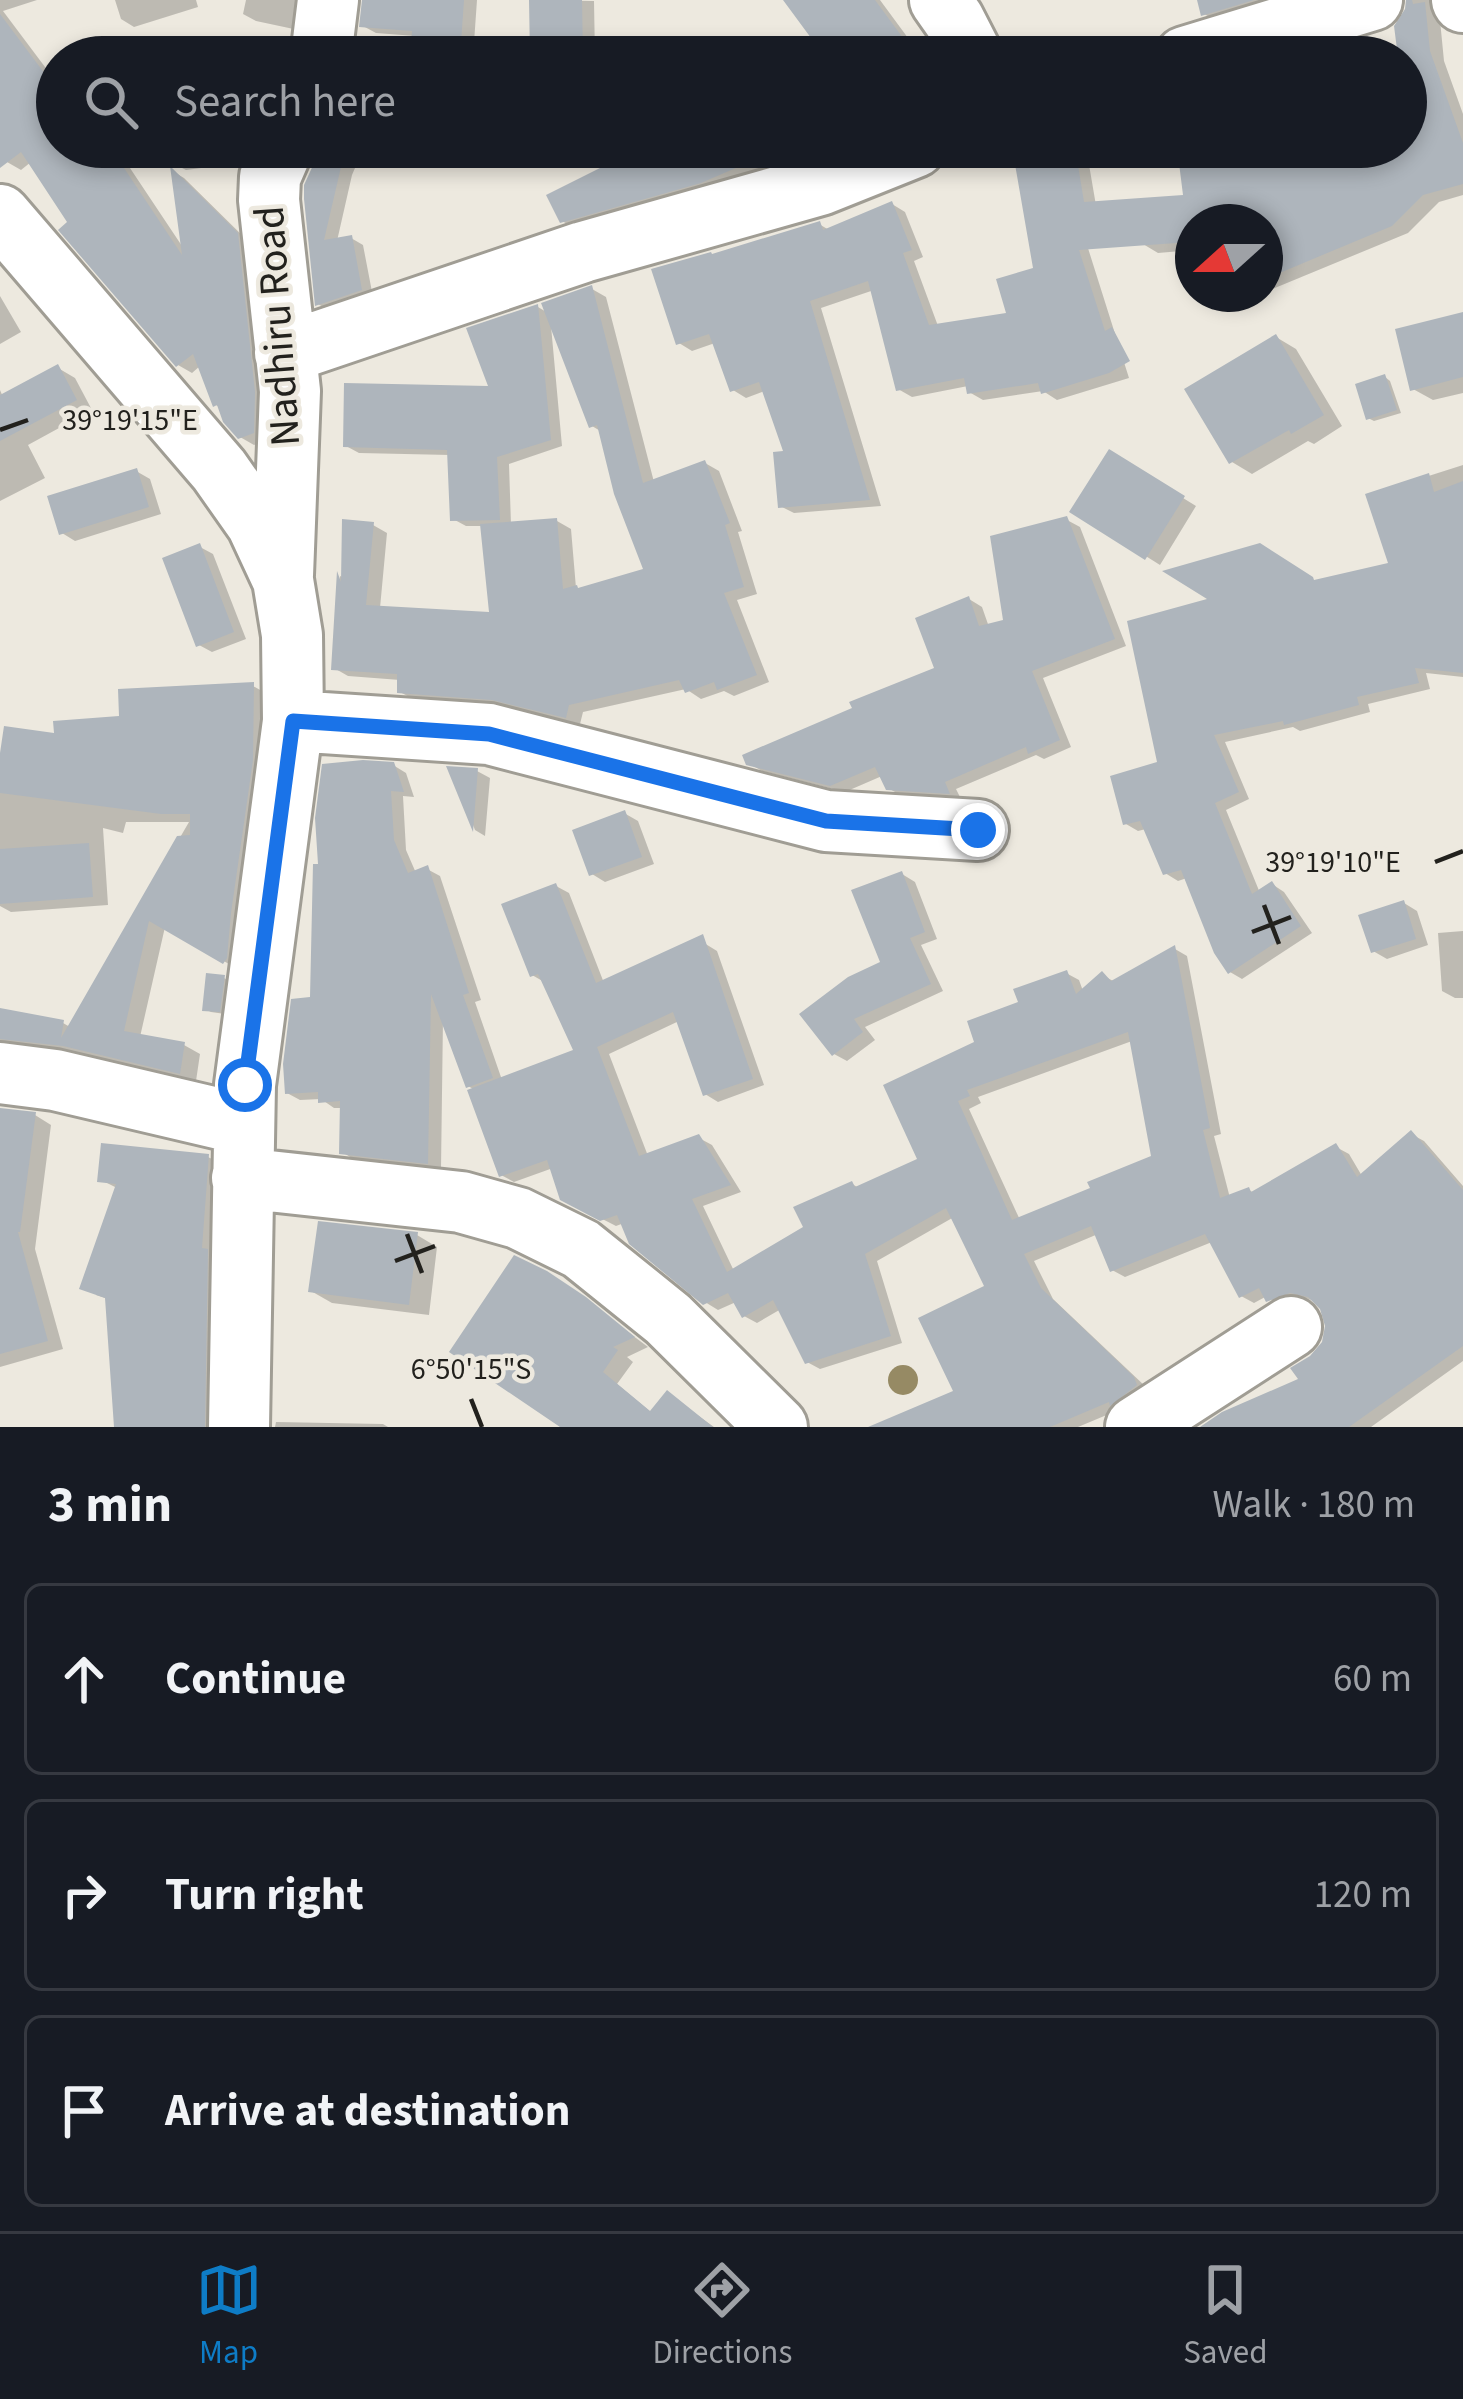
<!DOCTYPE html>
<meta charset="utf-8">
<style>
body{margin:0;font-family:"Source Sans 3",sans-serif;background:#242831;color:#f1f3f6}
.compass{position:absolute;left:1175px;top:204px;width:108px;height:108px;border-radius:50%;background:#171b24;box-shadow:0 6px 18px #0003;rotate:249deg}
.stop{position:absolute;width:36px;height:36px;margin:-27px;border:9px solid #1a73e8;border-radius:50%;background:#fff}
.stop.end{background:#1a73e8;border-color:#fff;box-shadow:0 3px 12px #0008}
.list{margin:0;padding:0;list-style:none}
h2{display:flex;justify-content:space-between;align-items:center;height:156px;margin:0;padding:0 48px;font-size:51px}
h2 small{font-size:39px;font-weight:400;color:#9ea1a6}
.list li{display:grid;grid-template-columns:78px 1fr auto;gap:36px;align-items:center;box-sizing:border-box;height:192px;margin:0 24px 24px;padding:0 24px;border:3px solid #363941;border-radius:18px}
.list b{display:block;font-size:45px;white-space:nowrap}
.list em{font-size:39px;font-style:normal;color:#9ea1a6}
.icon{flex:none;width:66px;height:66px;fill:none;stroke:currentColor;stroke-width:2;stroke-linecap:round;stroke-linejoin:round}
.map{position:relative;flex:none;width:1463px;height:1427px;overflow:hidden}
.search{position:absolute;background:#171b24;box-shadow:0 6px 18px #0003;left:36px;right:36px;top:36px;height:132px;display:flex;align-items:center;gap:30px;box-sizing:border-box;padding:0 42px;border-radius:66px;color:#9ea1a6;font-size:45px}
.sheet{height:804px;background:#171b24}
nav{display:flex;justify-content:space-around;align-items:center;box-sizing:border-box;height:168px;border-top:3px solid #363941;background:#171b24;font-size:33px;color:#9ea1a6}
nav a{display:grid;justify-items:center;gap:6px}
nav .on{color:#0e7cc6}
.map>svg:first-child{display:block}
.shadow{fill:#0003;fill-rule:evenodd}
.building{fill:#aeb5bc;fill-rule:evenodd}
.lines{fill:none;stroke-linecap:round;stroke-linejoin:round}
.minor-casing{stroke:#a09d94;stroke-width:66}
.minor{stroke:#fff;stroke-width:60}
.tree{fill:#968a64}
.route{stroke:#1a73e8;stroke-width:15}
.ticks{fill:none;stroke:#22211d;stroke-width:4.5}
.labels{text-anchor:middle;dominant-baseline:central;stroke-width:9;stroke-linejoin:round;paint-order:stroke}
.street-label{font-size:42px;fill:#22211d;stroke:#ede9df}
.ticks-label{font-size:30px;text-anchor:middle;fill:#22211d;stroke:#ede9df;stroke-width:9;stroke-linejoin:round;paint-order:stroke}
</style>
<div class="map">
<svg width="1463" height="1427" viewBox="0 0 1463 1427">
<rect width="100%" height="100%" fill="#ede9df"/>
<path class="shadow" d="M0,0H37L3,11L57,83V147H116L184,249L174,172L184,178L251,244L267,440L254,445L240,437L221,408L216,405L200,366L192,373L178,365L71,222L31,162L21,170L7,162L0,152Z
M115,0H196L198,7L134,27L121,19Z
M246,0H308L303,31L256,21L243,14Z
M365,0H477L473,57H433L415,36L376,33L363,26Z
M532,0L594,1L595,57H533Z
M843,0H880L922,57H868Z
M1200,0H1292L1219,22L1204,14Z
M1408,0H1438L1444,61L1463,114V195L1439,202L1408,233L1265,292V222H1193V250L1158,253L1143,244L1186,197L1180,147H1406V57H1401Z
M170,147H261L255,161L186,170L172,163Z
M320,147H364L352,175L337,241L351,238L363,245L373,297L330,311L318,304Z
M648,147H836L779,171L770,166L715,189L576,229L562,221Z
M1015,147H1086L1099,223L1081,226L1129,378L1057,400L1043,391L983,400L969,392L968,386L912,397L898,389L874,290L821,308L881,506L794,513L780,506L787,454L765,391L746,398L733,390L715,343L692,351L679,343L819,224L829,230L892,204L905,212L923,257L914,261L938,326L1010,316L1036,270Z
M592,289L606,297L654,482L705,463L719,471L742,531L738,532L757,594L737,600L769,682L734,696L724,691L701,699L686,689L583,712L580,724L509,706L415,700L400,692V680L348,676L334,668L340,576L344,578L373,525L387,533L380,608L492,616L484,526H466L453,519L450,455L359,453L346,446L493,390L538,307L548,313ZM551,326L592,426L602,432L647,571L580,590L576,588L571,529L557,521L511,525L509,464L562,446Z
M0,296L21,332L0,344Z
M1463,315V393L1433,400L1413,389Z
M1276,337L1296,349L1342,426L1314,444L1308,441L1252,474L1232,462Z
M58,368L75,378L92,410L28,445L45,478L0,501V390L3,397Z
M1385,377L1390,381L1401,413L1374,421L1368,418Z
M1110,453L1196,506L1160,565L1074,511Z
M1463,465V677L1426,673L1430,689L1368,704L1370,712L1300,731L1293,727L1225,742L1249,799L1226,810L1260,893L1272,884L1284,892L1312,933L1242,979L1230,972L1187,878L1178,881L1165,873L1146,829L1138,831L1126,824L1160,764L1318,583L1392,565L1369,495Z
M136,471L150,479L161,514L75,541L62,533Z
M1067,520L1080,527L1126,646L1043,678L1071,747L1044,759L1036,755L956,789L961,799L902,796L888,788L882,776L845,792L762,771L748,763L938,670L969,599L982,607L989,627L1007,622Z
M200,547L213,554L246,639L212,652L199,645Z
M253,686L269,695L241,971L165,927L140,1037L184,1045L200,1054L196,1081L82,1054L23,1046L0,1052V1011L63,1023L70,1027L189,822H126L123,833L103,828L108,905L11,912L0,906V775L57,736Z
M393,765L406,773L414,797L403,796L406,850L416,873L427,869L440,876L481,1000L475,1002L502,1080L577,1051L546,983L532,975L556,886L569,893L604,983L704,943L717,951L764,1085L718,1102L705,1094L679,1021L609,1054L648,1156L699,1138L712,1145L741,1192L703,1206L734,1271L806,1229L852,1184L859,1188L921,1160L978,1043L1022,1004L1066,973L1079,980L1083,991L1102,975L1115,982L1175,949L1187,956L1221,1134L1214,1136L1230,1198L1249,1190L1254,1193L1336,1147L1349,1154L1362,1176L1411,1134L1424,1141L1463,1186V1361L1371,1427H1205L1302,1380L1312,1358L1325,1343L1328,1326L1323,1308L1316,1301L1305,1298L1281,1307L1267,1296L1254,1303L1241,1296L1212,1242L1125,1277L1112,1270L1098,1234L1034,1261L1053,1299L1146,1387L1121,1409L1078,1427H888L957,1392L988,1287L954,1217L877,1261L902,1343L820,1369L807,1362L781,1309L757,1323L744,1316L736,1302L718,1310L705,1302L624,1223L616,1226L577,1206L553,1168L514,1182L501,1175L475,1090L468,1086L443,1018L441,1169L355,1160L342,1152L343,1108H334L321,1099L300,1100L287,1093L313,1000ZM1132,1041L1154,1158L1094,1190L1020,1220L969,1109L981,1103L978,1097Z
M451,769L477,771L490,778L485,836L475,830Z
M624,813L638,821L654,864L605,882L592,874Z
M902,874L915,882L937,939L921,945L943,991L865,1027L875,1040L847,1061L834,1054L884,964Z
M1404,903L1417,911L1428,945L1387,959L1373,951Z
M1463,931V998H1455L1442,991L1438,933Z
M224,978L229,981L225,1014L211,1012L205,1009Z
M0,1111L35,1115L51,1125L35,1249L63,1349L0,1367Z
M208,1157L222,1164L217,1427H117L108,1299L96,1295L117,1188L101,1180Z
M417,1235L437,1247L429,1315L332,1303L311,1291Z
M564,1284L648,1347L627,1357L633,1362L617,1384L652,1413L668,1394L714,1427H565Z
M276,1422L383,1424L388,1427H275Z"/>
<path class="building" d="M362,0H464L460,57H410L412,31L359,27Z
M529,0H582L583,57H530Z
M783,0H875L917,57H825Z
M1197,0H1254L1201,16Z
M1406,0H1412L1413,4L1425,2L1430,51L1463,143V184L1423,195L1392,226L1265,279V222H1189L1190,242L1079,250L1105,331L1112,327L1130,361L1109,373L1041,394L1038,383L967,394L964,378L896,391L868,281L810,301L870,500L778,508L773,452L783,451L759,382L730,392L709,334L676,345L651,269L711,252L712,254L820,221L823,230L892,201L912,250L903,253L929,325L1006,313L996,279L1033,268L1012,147H1075L1084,202L1183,195L1177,147H1406V57H1398L1394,26L1405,9Z
M0,14L57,90V147H110L182,255L170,166L238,233L255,392L254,433L238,439L223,422L217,405L213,407L193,354L176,367L58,230L67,222L21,152L0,168Z
M317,147H349L341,167L324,240L352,235L362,290L315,306L304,199V185L315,161Z
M642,147H822L763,165L759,158L701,183L560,223L546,195Z
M592,285L643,483L705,460L730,523L725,525L744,587L724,593L757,675L717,690L714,682L685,693L679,680L569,705L566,718L492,700L397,693V674L331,670L337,571L341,582L342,519L374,522L366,605L489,612L480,524L557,518L563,589L577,585L578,588L643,569L614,494L597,425L589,428L541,303Z
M538,304L551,440L497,457L500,520L450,521L447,450L343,447L344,383L488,386L466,328Z
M1463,312V377L1410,391L1395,329Z
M1276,334L1324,415L1291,434L1289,430L1229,464L1184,389Z
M58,364L77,400L0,441V395Z
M1385,374L1397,410L1366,420L1355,384Z
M1109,449L1185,496L1145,560L1069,512Z
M137,468L149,507L59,535L47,496Z
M1429,473L1434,492L1463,481V673L1415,668L1419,683L1357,697L1359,705L1284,725L1283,721L1214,735L1239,792L1215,803L1252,894L1272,881L1301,926L1228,974L1214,953L1181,870L1163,875L1140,821L1123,825L1110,776L1157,762L1127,621L1207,599L1162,571L1260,543L1313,577L1314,580L1388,563L1365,494Z
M1067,516L1115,639L1032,671L1060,740L1028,754L1026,747L945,782L950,794L886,790L875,767L830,786L746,765L742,755L852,708L849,702L934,668L915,618L969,596L979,626L1003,620L990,536Z
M200,543L234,632L196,647L162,558Z
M254,682L253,760L231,913L227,958L223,964L149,921L124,1031L185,1042L180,1074L63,1046L0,1039V1008L64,1020L61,1038L177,836L190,835V814H161L0,793V753L4,726L54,733L53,721L119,716L118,689Z
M363,760L394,762L404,792L391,791L394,840L408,873L428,865L469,993L463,995L493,1078L466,1088L431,994L428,1164L339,1154L340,1101L318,1103V1092L285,1094L283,1064L291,999L310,997L313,864H318L315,818L322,764Z
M446,766L478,768L473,832Z
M625,810L642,857L589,876L572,830Z
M89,843L93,897L0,904V849Z
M902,871L925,932L910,938L931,984L854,1019L863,1032L832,1056L799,1014L848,977L880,962L851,890Z
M556,883L596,983L703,934L753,1079L703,1096L673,1012L597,1047L639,1156L699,1134L731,1185L692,1199L727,1272L803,1227L793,1207L852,1181L855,1187L917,1159L883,1085L974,1042L967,1021L1018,1002L1013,989L1067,970L1076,994L1102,971L1111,981L1175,945L1210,1128L1203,1130L1220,1198L1249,1187L1251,1192L1336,1143L1357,1177L1411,1130L1463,1190V1346L1349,1427H1200L1222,1412L1298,1379L1290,1368L1310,1356L1322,1342L1325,1326L1320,1309L1308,1297L1290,1293L1266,1302L1259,1288L1239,1298L1205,1234L1110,1272L1091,1226L1024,1254L1041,1288L1134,1377L1137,1385L1110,1406L1109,1402L1050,1427H868L953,1391L918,1318L984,1286L946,1208L865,1254L891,1336L805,1364L773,1300L742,1318L728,1293L703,1305L629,1244L617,1215L600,1221L560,1200L547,1160L499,1177L467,1090L573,1050L538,974L530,977L501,904ZM1128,1032L1151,1156L1087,1182L1090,1188L1012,1220L958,1101L970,1096L967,1090Z
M1404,900L1416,939L1371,953L1358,915Z
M206,973L225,975L220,1012L202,1011Z
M0,1108L36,1112L20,1232H18L48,1341L0,1354Z
M101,1143L209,1154L202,1248L208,1249L205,1427H114L105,1298L79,1289L116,1184L97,1182Z
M318,1221L418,1232L409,1305L308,1292Z
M514,1255L547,1271L586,1297L635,1337L613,1347L618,1350L603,1372L650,1411L667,1390L713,1427H560L449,1352Z"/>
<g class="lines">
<g class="minor-casing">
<path id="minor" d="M940,0L954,20L973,57
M1462,0L1463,2
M321,57L328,0
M1185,57L1372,0
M0,215L219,470L257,524L283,580L292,635L293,721L245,1085L239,1427
M285,353L583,252L820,185L915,147
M283,575L290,391L269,200L270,177L283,147
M293,721L489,734L826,821L978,830
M0,1073L55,1080L242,1124
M242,1178L461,1202L518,1218L581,1249L668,1319L777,1427
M1136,1427L1291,1327"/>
</g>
<use href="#minor" class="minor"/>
</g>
<circle class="tree" cx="903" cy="1380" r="15"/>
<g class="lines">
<path class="route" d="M245,1085L293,721L489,734L826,821L978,830"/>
</g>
<path class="ticks" d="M0,430L28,420M1435,862L1463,851M1264,905L1279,944M1252,932L1291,917M407,1234L422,1273M395,1261L435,1246M471,1399L482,1427"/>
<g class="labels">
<g class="street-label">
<text transform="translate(278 326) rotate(-94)">Nadhiru Road</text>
</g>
</g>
<g class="ticks-label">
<text x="130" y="430">39°19'15"E</text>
<text x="1333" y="872">39°19'10"E</text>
<text x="471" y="1379">6°50'15"S</text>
</g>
</svg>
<svg class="compass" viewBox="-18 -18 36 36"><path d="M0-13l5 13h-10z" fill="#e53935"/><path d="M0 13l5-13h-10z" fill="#9ea1a6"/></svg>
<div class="stop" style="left:245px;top:1085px"></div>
<div class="stop end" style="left:978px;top:830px"></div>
<div class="search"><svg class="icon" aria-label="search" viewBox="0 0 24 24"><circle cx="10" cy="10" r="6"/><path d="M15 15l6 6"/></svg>Search here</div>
</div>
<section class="sheet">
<h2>3 min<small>Walk · 180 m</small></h2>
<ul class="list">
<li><svg class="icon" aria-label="ahead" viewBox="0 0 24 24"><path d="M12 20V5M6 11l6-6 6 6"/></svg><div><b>Continue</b></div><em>60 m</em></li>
<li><svg class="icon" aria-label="right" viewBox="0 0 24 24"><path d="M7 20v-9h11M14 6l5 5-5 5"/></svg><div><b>Turn right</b></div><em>120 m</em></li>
<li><svg class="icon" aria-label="arrive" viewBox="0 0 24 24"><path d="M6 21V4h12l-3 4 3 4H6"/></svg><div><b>Arrive at destination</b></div></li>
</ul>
</section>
<nav>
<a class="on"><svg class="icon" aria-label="map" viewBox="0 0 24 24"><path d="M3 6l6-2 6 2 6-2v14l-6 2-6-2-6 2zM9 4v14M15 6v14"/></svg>Map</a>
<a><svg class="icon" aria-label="directions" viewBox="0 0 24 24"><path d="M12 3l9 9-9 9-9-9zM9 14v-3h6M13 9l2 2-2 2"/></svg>Directions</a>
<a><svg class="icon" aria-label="saved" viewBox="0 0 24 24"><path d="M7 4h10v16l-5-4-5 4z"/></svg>Saved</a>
</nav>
